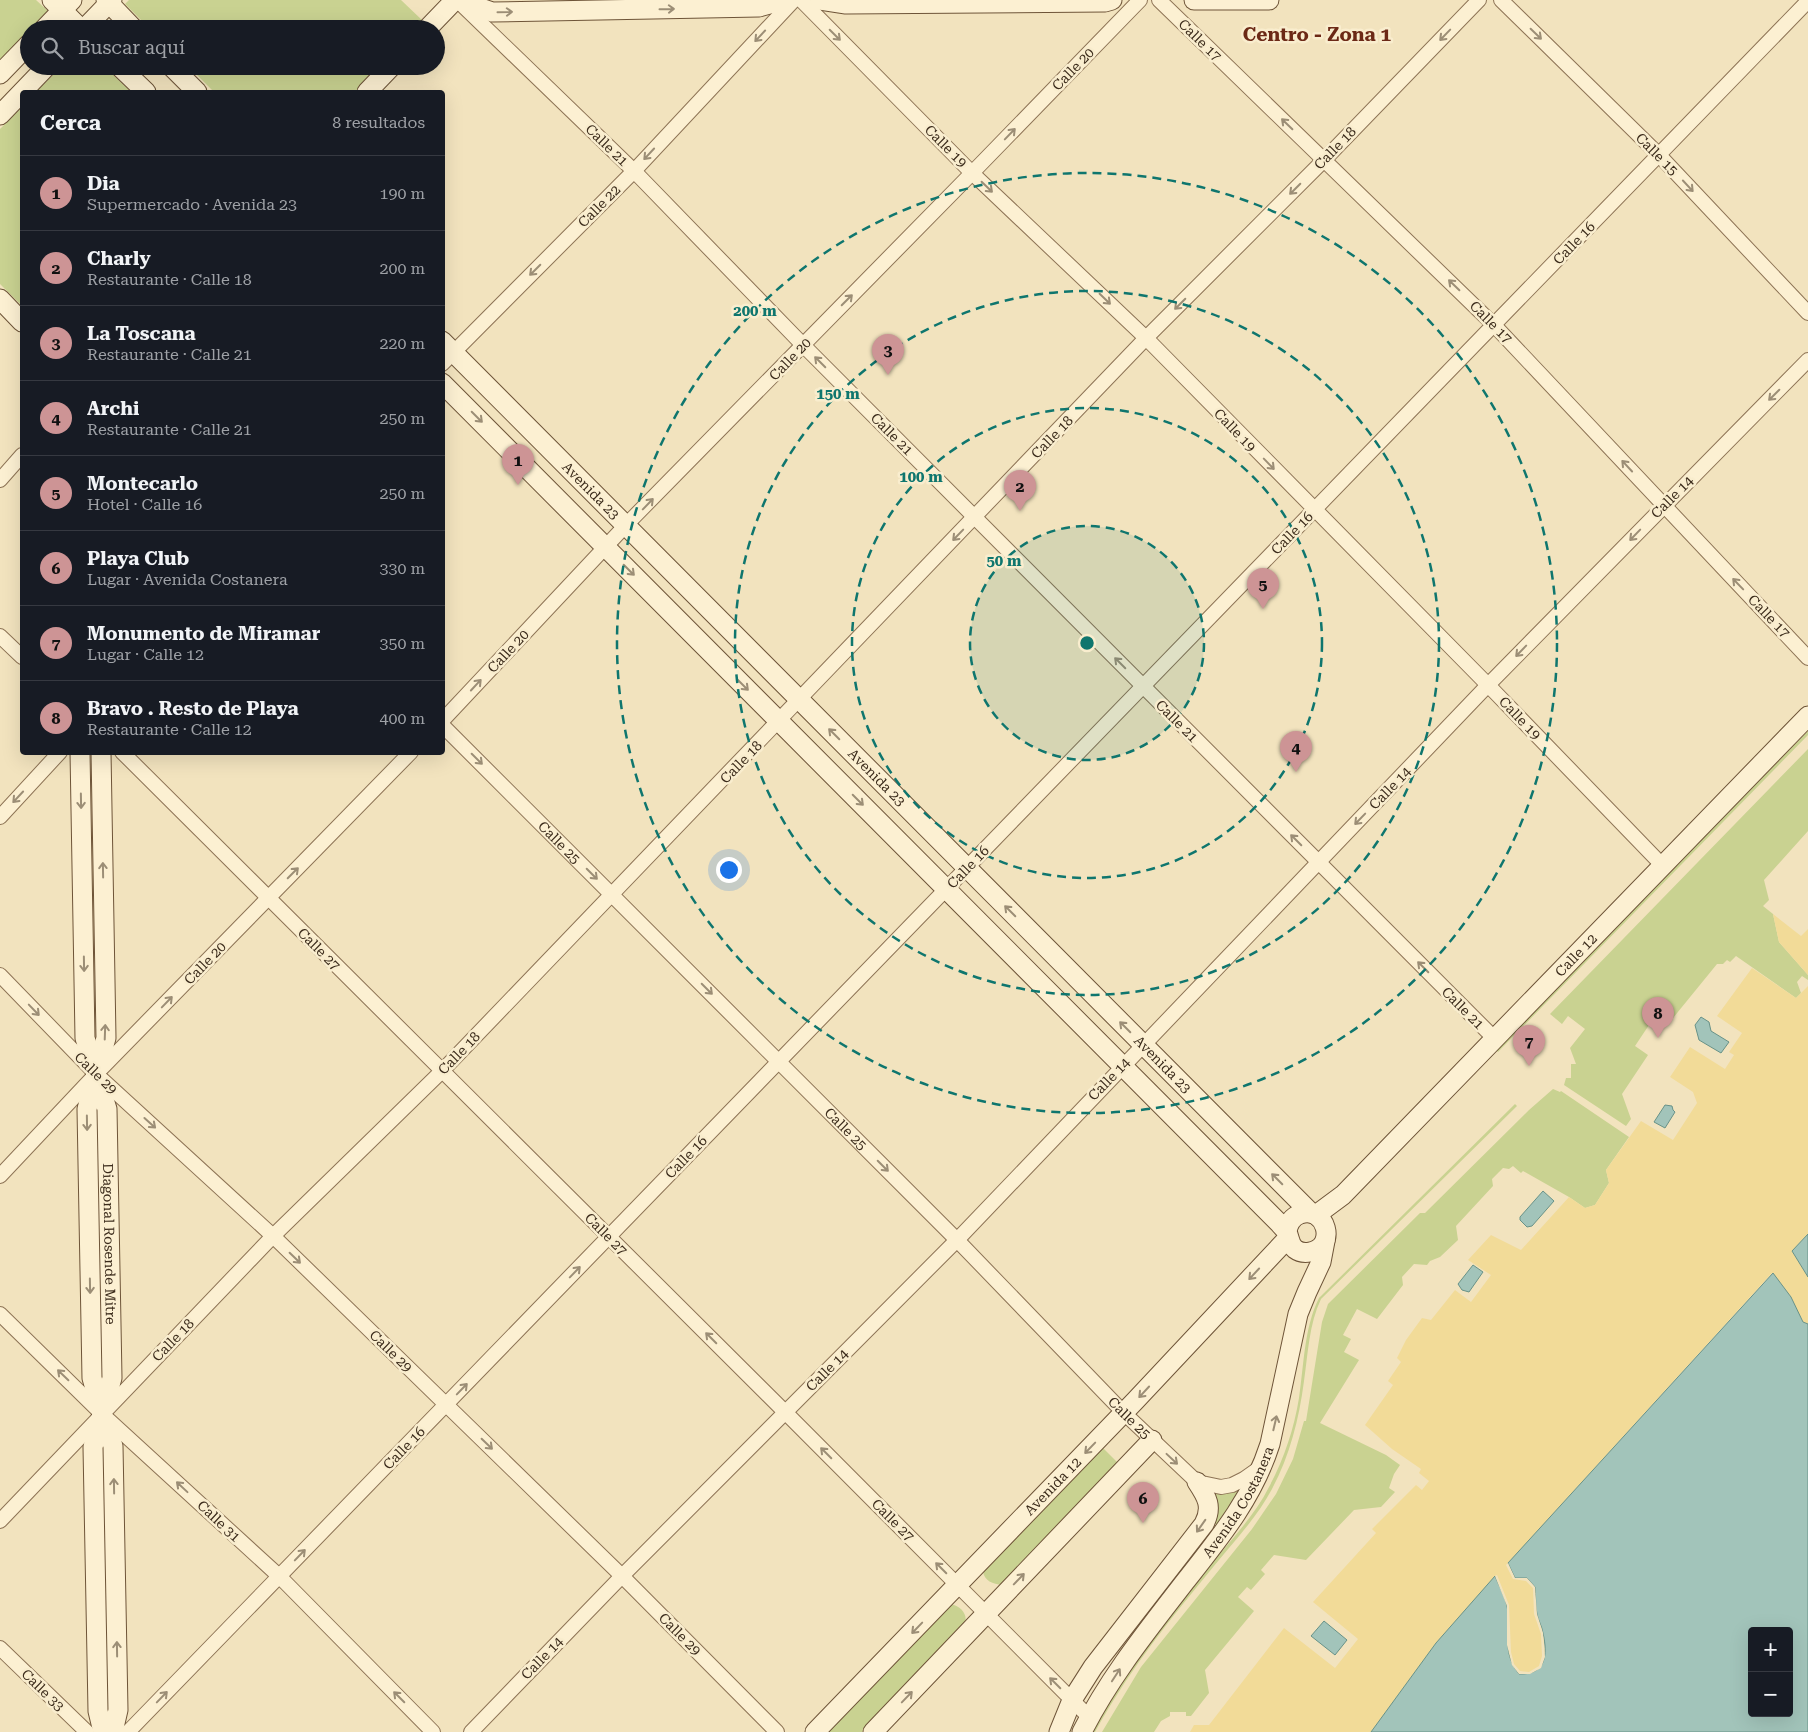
<!DOCTYPE html>
<html lang="es">
<meta charset="utf-8">
<style>
body{margin:0;font-family:"Roboto Serif",serif;background:#242831;color:#f1f3f6}
.controls{position:absolute;right:15px;bottom:15px;display:grid;overflow:hidden;border-radius:5px;box-shadow:0 5px 20px #0002}
.controls button{width:45px;height:45px;display:grid;place-items:center;padding:0;border:0;border-bottom:1px solid #363941;background:#171b24;color:#f1f3f6;font:25px sans-serif}
.you{position:absolute;left:728px;top:869px;width:18px;height:18px;margin:-12px;border:4px solid #fff;border-radius:50%;background:#1a73e8;box-shadow:0 0 0 8px #1a73e833}
.badge{display:grid;place-items:center;width:32px;height:32px;border-radius:50%;background:#cd9495;color:#111;font-size:16px;font-weight:700}
.pin{position:absolute;translate:-50% -41px;filter:drop-shadow(0 1px 2px #0008)}
.pin::after{content:'';position:absolute;top:26px;width:18px;height:15px;background:inherit;clip-path:polygon(0 0,100% 0,50% 100%)}
.list{margin:0;padding:0;list-style:none}
h2{display:flex;justify-content:space-between;align-items:center;height:65px;margin:0;padding:0 20px;font-size:21px}
h2 small{font-size:16px;font-weight:400;color:#9ea1a6}
.list li{display:grid;grid-template-columns:32px 1fr auto;gap:15px;align-items:center;box-sizing:border-box;height:75px;padding:0 20px;border-top:1px solid #363941}
.list b{display:block;font-size:19px;white-space:nowrap}
.list p{margin:0;font-size:16px;white-space:nowrap;color:#9ea1a6}
.list em{font-size:16px;font-style:normal;color:#9ea1a6}
.icon{flex:none;width:28px;height:28px;fill:none;stroke:currentColor;stroke-width:2;stroke-linecap:round;stroke-linejoin:round}
.map{position:relative;flex:none;width:1808px;height:1732px;overflow:hidden}
.search{position:absolute;background:#171b24;box-shadow:0 5px 20px #0002;left:20px;top:20px;width:425px;height:55px;display:flex;align-items:center;gap:12px;box-sizing:border-box;padding:0 18px;border-radius:28px;color:#9ea1a6;font-size:19px}
.panel{position:absolute;background:#171b24;box-shadow:0 5px 20px #0002;left:20px;top:90px;width:425px;height:665px;border-radius:5px}
.map>svg:first-child{display:block}
.green{fill:#c9d291}
.sand{fill:#f2db98}
.water{fill:#a2c4ba;stroke:#689288;fill-rule:evenodd}
.pier{fill:#f2e3be}
.lines{fill:none;stroke-linecap:round;stroke-linejoin:round}
.street-casing{stroke:#8d7355;stroke-width:16}
.secondary-casing{stroke:#6e5438;stroke-width:21}
.street{stroke:#fcf0d2;stroke-width:14}
.secondary{stroke:#fcf0d2;stroke-width:19}
.oneway{stroke:#9c8e76}
.ring{fill:none;stroke:#0f766e;stroke-width:2.5;stroke-dasharray:9 6}
.labels{text-anchor:middle;dominant-baseline:central;stroke-width:5;stroke-linejoin:round;paint-order:stroke}
.street-label{font-size:14px;fill:#3b2b1b;stroke:#f9edce}
.district-label{font-size:19px;font-weight:bold;fill:#6c2916;stroke:#f9edce}
.centre{fill:#0f766e;stroke:#f9edce;stroke-width:2.5}
.ring-label{font-size:15px;text-anchor:middle;font-weight:bold;fill:#0f766e;stroke:#f9edce;stroke-width:5;stroke-linejoin:round;paint-order:stroke}
</style>
<div class="map">
<svg width="1808" height="1732" viewBox="0 0 1808 1732">
<rect width="100%" height="100%" fill="#f2e3be"/>
<path class="green" d="M0,0H36L49,12L33,29H29V33L0,62Z
M129,0H401L423,21L416,29H150L125,4Z
M62,66H104L131,92H36Z
M188,66H380L355,92H214Z
M22,107V306L0,284V129Z
M1808,731V735L1542,1007L1498,1052L1496,1050Z
M1808,749V831L1764,880L1769,900L1763,906L1773,914L1779,942L1808,975V980L1802,976L1797,982L1801,993L1796,998L1736,956L1730,962L1727,960L1723,964H1717L1673,1018L1659,1010L1635,1046L1648,1055L1622,1094L1631,1119L1626,1126L1564,1085L1566,1078H1571V1064H1576L1570,1048L1585,1029L1568,1016L1562,1024L1550,1014Z
M1553,1089L1560,1092L1561,1091L1629,1137L1606,1170L1609,1183L1595,1205L1585,1208L1569,1197L1523,1171L1521,1173L1513,1166L1509,1169L1503,1168L1492,1179L1493,1186L1456,1226L1458,1240L1440,1257L1430,1261L1427,1265L1414,1264L1402,1277L1403,1285L1377,1319L1357,1309L1343,1335L1351,1339L1344,1352L1359,1360L1320,1423L1386,1455L1400,1465L1394,1474L1389,1488L1395,1492L1381,1507L1354,1510L1306,1560L1274,1555L1261,1570L1265,1574L1251,1590L1247,1587L1238,1597L1254,1611L1205,1670L1209,1693L1191,1716H1186V1712H1170V1716L1161,1721L1154,1732H1102L1141,1667L1252,1529L1276,1494L1293,1459L1304,1421H1306L1322,1322L1328,1304L1420,1213H1425L1529,1110Z
M1515,1104L1517,1106L1321,1299C1309,1324 1308,1354 1304,1381C1299,1419 1290,1455 1272,1489C1255,1521 1227,1549 1205,1577C1163,1628 1127,1674 1095,1732H1092C1123,1675 1162,1624 1203,1574C1225,1546 1253,1519 1269,1487C1284,1459 1294,1429 1299,1398C1304,1365 1304,1328 1319,1298Z
M1100,1445L1120,1465L1002,1585C993,1584 984,1581 983,1571Z
M1241,1487L1226,1512L1217,1524H1214L1215,1493Z
M951,1604C962,1607 969,1615 964,1626L862,1732H824Z"/>
<path class="sand" d="M1773,914L1801,936L1808,929V975L1779,942Z
M1752,968L1796,998L1808,986V1234L1792,1251L1808,1277V1324L1803,1322L1791,1297L1772,1273L1508,1563L1535,1587L1543,1633L1545,1657L1541,1668L1530,1674H1519L1512,1665L1495,1577L1436,1643L1371,1732H1190L1194,1725H1209L1284,1628L1335,1668L1358,1639L1313,1602L1376,1533L1372,1529L1416,1485L1422,1490L1429,1481L1419,1473L1421,1469L1392,1449L1365,1425L1393,1385L1388,1381L1401,1362L1397,1358L1406,1340L1422,1318L1431,1320L1455,1290L1471,1302L1491,1275L1468,1260L1491,1235L1521,1250L1569,1197L1585,1208L1595,1205L1609,1183L1606,1170L1641,1121L1673,1140L1697,1103L1693,1092L1670,1077L1690,1047L1725,1069L1734,1055L1729,1052L1742,1033L1717,1016Z"/>
<path class="water" d="M1701,1017L1709,1022L1711,1031L1729,1042L1721,1053L1699,1040L1695,1025Z
M1665,1105L1672,1106L1673,1110L1675,1112L1665,1128L1654,1122Z
M1543,1191L1554,1201L1532,1226L1527,1227L1520,1220V1217Z
M1808,1234V1277L1792,1251Z
M1473,1265L1483,1272L1469,1292L1462,1290L1458,1284Z
M1773,1273L1791,1297L1803,1322L1808,1324V1732H1371L1436,1643L1495,1576C1499,1586 1505,1596 1507,1606C1512,1631 1500,1650 1519,1674C1546,1675 1548,1655 1543,1633C1542,1626 1538,1620 1537,1614C1535,1605 1536,1595 1535,1587L1527,1578H1515L1508,1563ZM1752,1631H1789V1713H1752Z
M1324,1621L1347,1640L1335,1655L1311,1636Z"/>
<path class="pier" d="M1508,1563L1515,1578H1527L1535,1587L1537,1614L1543,1633L1545,1657L1541,1668L1530,1674H1519L1512,1665L1507,1645V1606L1495,1576L1497,1575L1509,1605L1511,1652L1514,1664L1520,1671L1529,1672L1539,1666L1542,1656L1541,1634L1534,1614L1533,1588L1526,1581L1513,1579L1506,1565Z"/>
<g class="lines">
<g class="street-casing">
<g id="street">
<path d="M801,0L972,173L1146,338L1488,685L1663,866"/>
<path d="M1159,0L1494,325L1808,658"/>
<path d="M1501,0L1659,155L1808,313"/>
<path d="M460,3L634,171L803,345L1495,1039"/>
<path d="M442,364L634,171L794,0"/>
<path d="M0,480L22,455"/>
<path d="M0,636L22,657"/>
<path d="M442,721L626,525L972,173L1140,0"/>
<path id="s1" d="M442,725L957,1240L1124,1413L1197,1482L1221,1487L1232,1485L1244,1479L1261,1467"/>
<path d="M122,752L785,1412L1090,1718"/>
<path d="M0,817L60,752"/>
<path d="M0,975L96,1074L273,1236L622,1576L777,1732"/>
<path d="M0,1176L96,1074L411,752"/>
<path d="M0,1314L102,1414L279,1576L433,1732"/>
<path d="M0,1521L273,1236L442,1071L1146,338L1324,160L1479,0"/>
<path d="M0,1648L87,1732"/>
<path d="M128,1732L1808,1"/>
<path d="M471,1732L622,1576L957,1240L1488,685L1808,360"/>
</g>
</g>
<g class="secondary-casing">
<g id="secondary">
<path d="M52,0L81,29"/>
<path d="M106,0L134,29"/>
<path d="M458,0L492,12L759,7L784,0"/>
<path d="M820,0L846,4L1105,2L1112,0"/>
<path d="M1194,0H1269"/>
<path d="M44,29L72,0"/>
<path d="M84,29L112,0"/>
<path d="M427,29L455,0"/>
<path d="M119,66L146,92"/>
<path d="M171,66L197,92"/>
<path d="M0,74L29,44"/>
<path d="M367,92L392,66"/>
<path d="M0,115L47,66"/>
<path d="M0,299L22,322"/>
<path id="s2" d="M442,341L1311,1213"/>
<path d="M442,383L1279,1223C1281,1226 1285,1229 1287,1232C1290,1238 1289,1244 1295,1249C1299,1252 1305,1253 1310,1252C1338,1247 1326,1205 1300,1214C1292,1217 1288,1224 1287,1232"/>
<path d="M80,752L85,1038L96,1074L87,1109L92,1378L102,1414L93,1447L98,1711L103,1732"/>
<path id="s3" d="M101,752L106,1038L96,1074L107,1109L112,1378L102,1414L113,1446L118,1710L113,1732"/>
<path id="s4" d="M1316,1215L1343,1195L1808,716"/>
<path id="s5" d="M815,1732L1135,1401L1288,1238"/>
<path d="M873,1732L1152,1440"/>
<path d="M1059,1732L1072,1700L1093,1667L1204,1524C1213,1507 1207,1497 1197,1482"/>
<path id="s6" d="M1082,1732C1109,1678 1147,1631 1184,1583C1218,1540 1253,1498 1270,1444L1298,1314L1307,1292L1321,1262L1325,1241"/>
</g>
</g>
<use href="#street" class="street"/>
<use href="#secondary" class="secondary"/>
</g>
<defs><path id="oneway-shaft" d="M-6 0H5M1.5-3L5.5 0L1.5 3" fill="none" stroke-width="1.6" stroke-linecap="round" stroke-linejoin="round" transform="scale(1.25)"/></defs>
<g class="oneway">
<use href="#oneway-shaft" transform="translate(667 9) rotate(-1)"/>
<use href="#oneway-shaft" transform="translate(505 12) rotate(-1)"/>
<use href="#oneway-shaft" transform="translate(1536 34) rotate(44)"/>
<use href="#oneway-shaft" transform="translate(835 35) rotate(45)"/>
<use href="#oneway-shaft" transform="translate(1445 35) rotate(134)"/>
<use href="#oneway-shaft" transform="translate(760 36) rotate(133)"/>
<use href="#oneway-shaft" transform="translate(1287 124) rotate(-136)"/>
<use href="#oneway-shaft" transform="translate(1010 134) rotate(-46)"/>
<use href="#oneway-shaft" transform="translate(649 154) rotate(133)"/>
<use href="#oneway-shaft" transform="translate(1688 186) rotate(47)"/>
<use href="#oneway-shaft" transform="translate(987 187) rotate(44)"/>
<use href="#oneway-shaft" transform="translate(1295 189) rotate(135)"/>
<use href="#oneway-shaft" transform="translate(535 270) rotate(135)"/>
<use href="#oneway-shaft" transform="translate(1454 285) rotate(-136)"/>
<use href="#oneway-shaft" transform="translate(1105 299) rotate(44)"/>
<use href="#oneway-shaft" transform="translate(847 300) rotate(-45)"/>
<use href="#oneway-shaft" transform="translate(1180 304) rotate(135)"/>
<use href="#oneway-shaft" transform="translate(820 362) rotate(-135)"/>
<use href="#oneway-shaft" transform="translate(1774 395) rotate(135)"/>
<use href="#oneway-shaft" transform="translate(477 417) rotate(45)"/>
<use href="#oneway-shaft" transform="translate(1269 464) rotate(46)"/>
<use href="#oneway-shaft" transform="translate(1627 466) rotate(-133)"/>
<use href="#oneway-shaft" transform="translate(648 504) rotate(-46)"/>
<use href="#oneway-shaft" transform="translate(958 535) rotate(134)"/>
<use href="#oneway-shaft" transform="translate(1635 535) rotate(134)"/>
<use href="#oneway-shaft" transform="translate(629 570) rotate(45)"/>
<use href="#oneway-shaft" transform="translate(1738 584) rotate(-134)"/>
<use href="#oneway-shaft" transform="translate(1521 651) rotate(134)"/>
<use href="#oneway-shaft" transform="translate(1120 663) rotate(-135)"/>
<use href="#oneway-shaft" transform="translate(476 685) rotate(-47)"/>
<use href="#oneway-shaft" transform="translate(743 685) rotate(45)"/>
<use href="#oneway-shaft" transform="translate(834 734) rotate(-135)"/>
<use href="#oneway-shaft" transform="translate(477 759) rotate(45)"/>
<use href="#oneway-shaft" transform="translate(18 797) rotate(133)"/>
<use href="#oneway-shaft" transform="translate(858 800) rotate(45)"/>
<use href="#oneway-shaft" transform="translate(81 801) rotate(89)"/>
<use href="#oneway-shaft" transform="translate(1360 819) rotate(134)"/>
<use href="#oneway-shaft" transform="translate(1296 840) rotate(-135)"/>
<use href="#oneway-shaft" transform="translate(103 870) rotate(-91)"/>
<use href="#oneway-shaft" transform="translate(293 873) rotate(-45)"/>
<use href="#oneway-shaft" transform="translate(592 874) rotate(45)"/>
<use href="#oneway-shaft" transform="translate(1010 911) rotate(-135)"/>
<use href="#oneway-shaft" transform="translate(84 964) rotate(89)"/>
<use href="#oneway-shaft" transform="translate(1423 967) rotate(-135)"/>
<use href="#oneway-shaft" transform="translate(707 989) rotate(45)"/>
<use href="#oneway-shaft" transform="translate(167 1002) rotate(-46)"/>
<use href="#oneway-shaft" transform="translate(34 1010) rotate(46)"/>
<use href="#oneway-shaft" transform="translate(1125 1027) rotate(-135)"/>
<use href="#oneway-shaft" transform="translate(105 1032) rotate(-88)"/>
<use href="#oneway-shaft" transform="translate(87 1123) rotate(89)"/>
<use href="#oneway-shaft" transform="translate(150 1123) rotate(42)"/>
<use href="#oneway-shaft" transform="translate(883 1166) rotate(45)"/>
<use href="#oneway-shaft" transform="translate(1277 1179) rotate(-135)"/>
<use href="#oneway-shaft" transform="translate(295 1258) rotate(44)"/>
<use href="#oneway-shaft" transform="translate(575 1272) rotate(-46)"/>
<use href="#oneway-shaft" transform="translate(1254 1274) rotate(133)"/>
<use href="#oneway-shaft" transform="translate(90 1286) rotate(89)"/>
<use href="#oneway-shaft" transform="translate(711 1338) rotate(-135)"/>
<use href="#oneway-shaft" transform="translate(63 1375) rotate(-136)"/>
<use href="#oneway-shaft" transform="translate(462 1389) rotate(-46)"/>
<use href="#oneway-shaft" transform="translate(1144 1392) rotate(133)"/>
<use href="#oneway-shaft" transform="translate(1275 1423) rotate(-77)"/>
<use href="#oneway-shaft" transform="translate(487 1444) rotate(44)"/>
<use href="#oneway-shaft" transform="translate(1090 1448) rotate(134)"/>
<use href="#oneway-shaft" transform="translate(826 1453) rotate(-135)"/>
<use href="#oneway-shaft" transform="translate(1172 1459) rotate(43)"/>
<use href="#oneway-shaft" transform="translate(114 1486) rotate(-91)"/>
<use href="#oneway-shaft" transform="translate(182 1487) rotate(-137)"/>
<use href="#oneway-shaft" transform="translate(1201 1526) rotate(125)"/>
<use href="#oneway-shaft" transform="translate(300 1555) rotate(-46)"/>
<use href="#oneway-shaft" transform="translate(941 1568) rotate(-135)"/>
<use href="#oneway-shaft" transform="translate(1019 1579) rotate(-46)"/>
<use href="#oneway-shaft" transform="translate(917 1628) rotate(134)"/>
<use href="#oneway-shaft" transform="translate(117 1649) rotate(-91)"/>
<use href="#oneway-shaft" transform="translate(1116 1675) rotate(-57)"/>
<use href="#oneway-shaft" transform="translate(1055 1683) rotate(-135)"/>
<use href="#oneway-shaft" transform="translate(162 1697) rotate(-46)"/>
<use href="#oneway-shaft" transform="translate(399 1697) rotate(-135)"/>
<use href="#oneway-shaft" transform="translate(907 1697) rotate(-46)"/>
</g>
<circle cx="1087" cy="643" r="117" fill="#0f766e" fill-opacity=".12"/>
<g class="ring">
<circle cx="1087" cy="643" r="117"/>
<circle cx="1087" cy="643" r="235"/>
<circle cx="1087" cy="643" r="352"/>
<circle cx="1087" cy="643" r="470"/>
</g>
<g class="labels">
<g class="street-label">
<text transform="translate(1200 40) rotate(44)">Calle 17</text>
<text transform="translate(1073 69) rotate(-46)">Calle 20</text>
<text transform="translate(607 145) rotate(44)">Calle 21</text>
<text transform="translate(946 146) rotate(45)">Calle 19</text>
<text transform="translate(1335 148) rotate(-46)">Calle 18</text>
<text transform="translate(1657 154) rotate(45)">Calle 15</text>
<text transform="translate(599 206) rotate(-45)">Calle 22</text>
<text transform="translate(1574 243) rotate(-46)">Calle 16</text>
<text transform="translate(1491 322) rotate(45)">Calle 17</text>
<text transform="translate(790 359) rotate(-46)">Calle 20</text>
<text transform="translate(1235 430) rotate(46)">Calle 19</text>
<text transform="translate(892 434) rotate(45)">Calle 21</text>
<text transform="translate(1052 437) rotate(-46)">Calle 18</text>
<text stroke="none"><textPath href="#s2" startOffset="211">Avenida 23</textPath></text>
<text transform="translate(1672 497) rotate(-45)">Calle 14</text>
<text transform="translate(1292 533) rotate(-46)">Calle 16</text>
<text transform="translate(1769 616) rotate(46)">Calle 17</text>
<text transform="translate(508 651) rotate(-47)">Calle 20</text>
<text transform="translate(1520 718) rotate(46)">Calle 19</text>
<text transform="translate(1177 721) rotate(45)">Calle 21</text>
<text transform="translate(741 762) rotate(-46)">Calle 18</text>
<text stroke="none"><textPath href="#s2" startOffset="616">Avenida 23</textPath></text>
<text transform="translate(1390 788) rotate(-46)">Calle 14</text>
<text stroke="none"><textPath href="#s1" startOffset="166">Calle 25</textPath></text>
<text transform="translate(968 867) rotate(-46)">Calle 16</text>
<text transform="translate(319 949) rotate(45)">Calle 27</text>
<text stroke="none"><textPath href="#s4" startOffset="368">Calle 12</textPath></text>
<text transform="translate(205 963) rotate(-46)">Calle 20</text>
<text transform="translate(1463 1008) rotate(45)">Calle 21</text>
<text transform="translate(459 1053) rotate(-46)">Calle 18</text>
<text stroke="none"><textPath href="#s2" startOffset="1021">Avenida 23</textPath></text>
<text transform="translate(96 1073) rotate(44)">Calle 29</text>
<text transform="translate(1109 1079) rotate(-46)">Calle 14</text>
<text stroke="none"><textPath href="#s1" startOffset="571">Calle 25</textPath></text>
<text transform="translate(686 1157) rotate(-46)">Calle 16</text>
<text transform="translate(606 1234) rotate(45)">Calle 27</text>
<text stroke="none"><textPath href="#s3" startOffset="495">Diagonal Rosende Mitre</textPath></text>
<text transform="translate(173 1340) rotate(-46)">Calle 18</text>
<text transform="translate(391 1351) rotate(44)">Calle 29</text>
<text transform="translate(827 1370) rotate(-45)">Calle 14</text>
<text stroke="none"><textPath href="#s1" startOffset="976">Calle 25</textPath></text>
<text transform="translate(404 1448) rotate(-46)">Calle 16</text>
<text stroke="none"><textPath href="#s5" startOffset="342">Avenida 12</textPath></text>
<text stroke="none"><textPath href="#s6" startOffset="279">Avenida Costanera</textPath></text>
<text transform="translate(893 1520) rotate(45)">Calle 27</text>
<text transform="translate(219 1521) rotate(43)">Calle 31</text>
<text transform="translate(680 1634) rotate(45)">Calle 29</text>
<text transform="translate(542 1658) rotate(-46)">Calle 14</text>
<text transform="translate(43 1690) rotate(44)">Calle 33</text>
</g>
<g class="district-label">
<text x="1317" y="34">Centro - Zona 1</text>
</g>
</g>
<circle cx="1087" cy="643" r="8" class="centre"/>
<g class="ring-label">
<text x="755" y="316">200 m</text>
<text x="838" y="399">150 m</text>
<text x="921" y="482">100 m</text>
<text x="1004" y="566">50 m</text>
</g>
</svg>
<div class="controls">
<button>+</button>
<button>−</button>
</div>
<div class="you"></div>
<div class="pin badge" style="left:518px;top:485px">1</div>
<div class="pin badge" style="left:1020px;top:511px">2</div>
<div class="pin badge" style="left:888px;top:375px">3</div>
<div class="pin badge" style="left:1296px;top:772px">4</div>
<div class="pin badge" style="left:1263px;top:609px">5</div>
<div class="pin badge" style="left:1143px;top:1523px">6</div>
<div class="pin badge" style="left:1529px;top:1066px">7</div>
<div class="pin badge" style="left:1658px;top:1038px">8</div>
<div class="search"><svg class="icon" aria-label="search" viewBox="0 0 24 24"><circle cx="10" cy="10" r="6"/><path d="M15 15l6 6"/></svg>Buscar aquí</div>
<section class="panel">
<h2>Cerca<small>8 resultados</small></h2>
<ul class="list">
<li><span class="badge">1</span><div><b>Dia</b><p>Supermercado · Avenida 23</p></div><em>190 m</em></li>
<li><span class="badge">2</span><div><b>Charly</b><p>Restaurante · Calle 18</p></div><em>200 m</em></li>
<li><span class="badge">3</span><div><b>La Toscana</b><p>Restaurante · Calle 21</p></div><em>220 m</em></li>
<li><span class="badge">4</span><div><b>Archi</b><p>Restaurante · Calle 21</p></div><em>250 m</em></li>
<li><span class="badge">5</span><div><b>Montecarlo</b><p>Hotel · Calle 16</p></div><em>250 m</em></li>
<li><span class="badge">6</span><div><b>Playa Club</b><p>Lugar · Avenida Costanera</p></div><em>330 m</em></li>
<li><span class="badge">7</span><div><b>Monumento de Miramar</b><p>Lugar · Calle 12</p></div><em>350 m</em></li>
<li><span class="badge">8</span><div><b>Bravo . Resto de Playa</b><p>Restaurante · Calle 12</p></div><em>400 m</em></li>
</ul>
</section>
</div>
